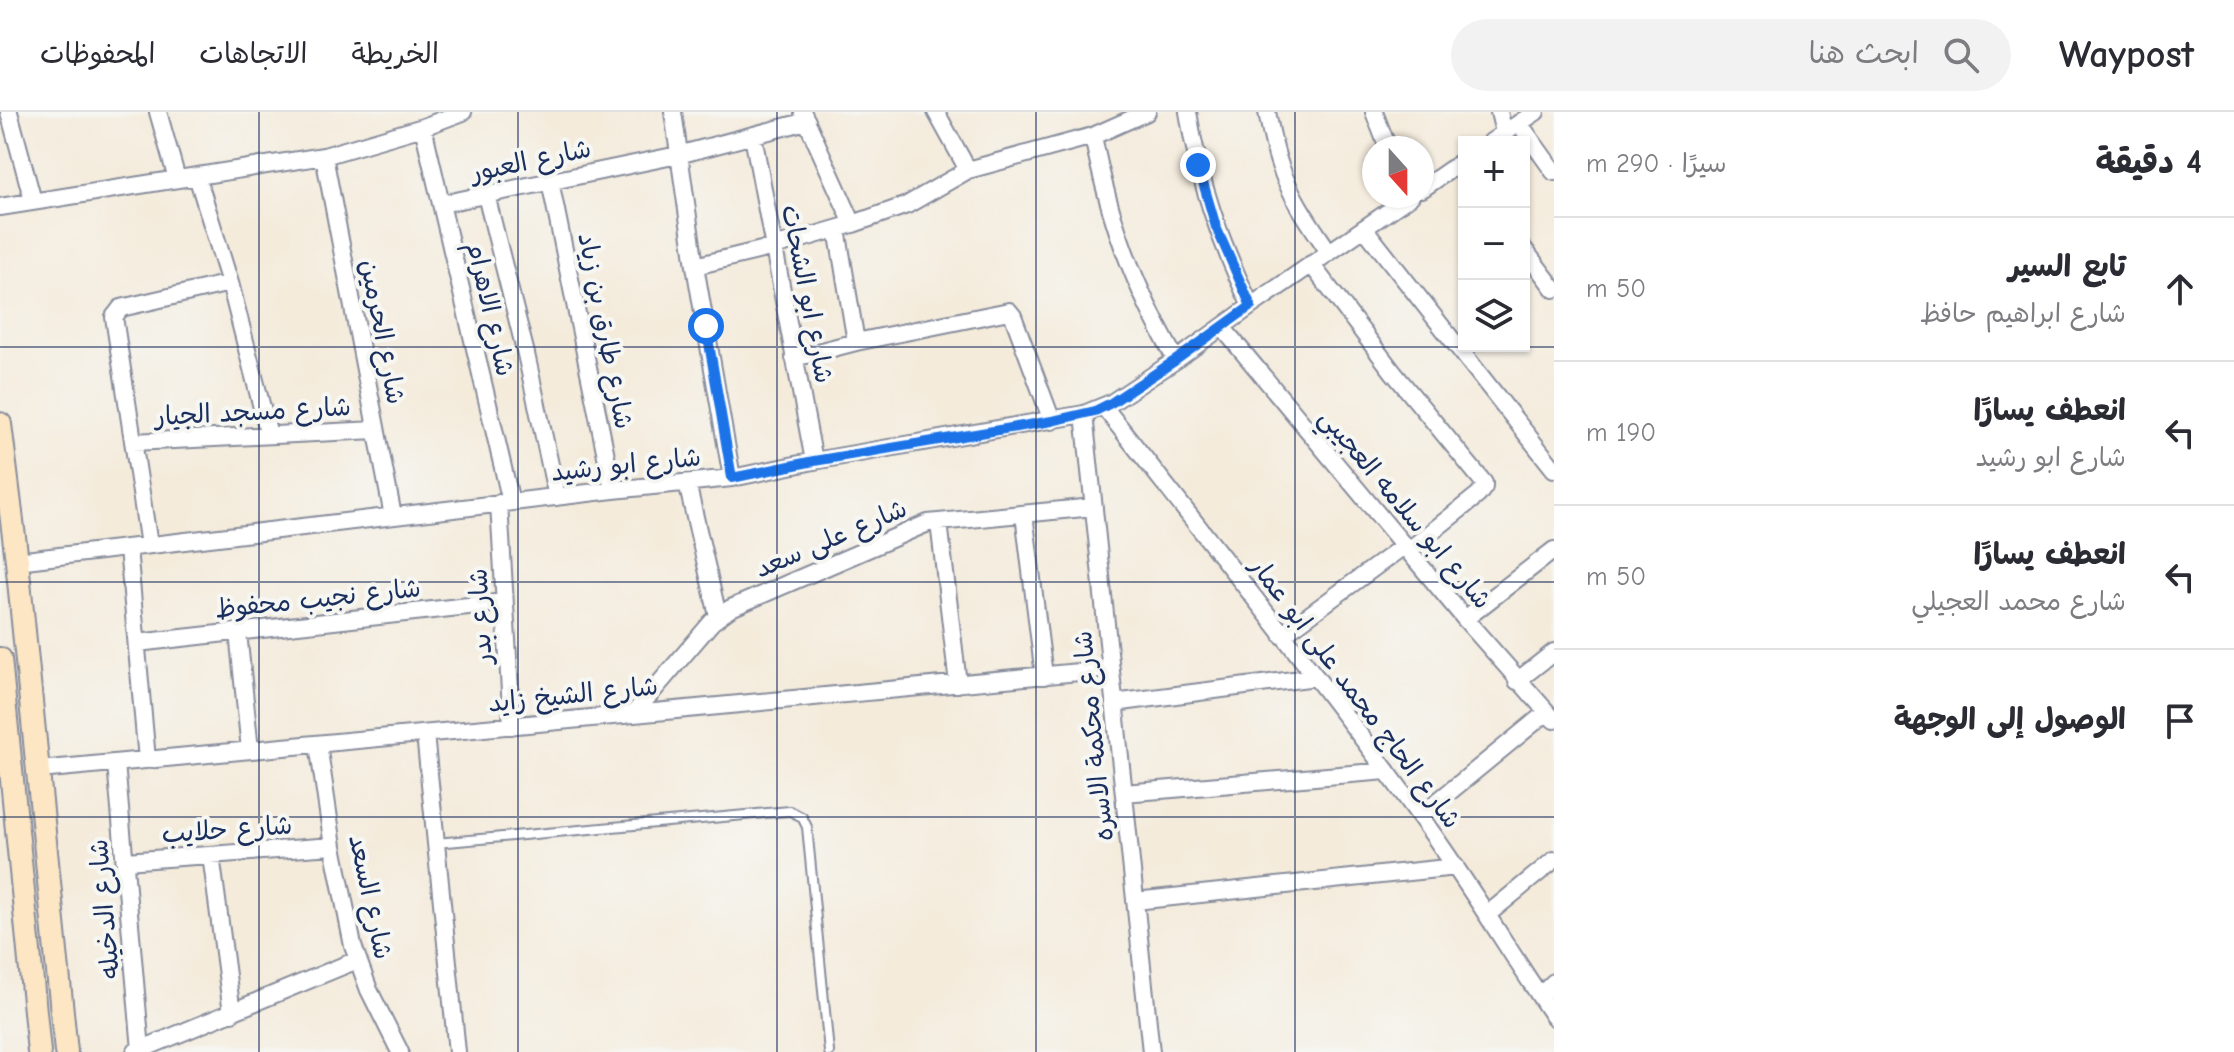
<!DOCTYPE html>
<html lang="ar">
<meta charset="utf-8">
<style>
body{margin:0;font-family:"Comic Neue","Playpen Sans Arabic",sans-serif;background:#f2f2f3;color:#2b2b33;direction:rtl}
.controls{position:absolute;right:24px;top:24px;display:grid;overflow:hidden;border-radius:0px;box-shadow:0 2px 6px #0004}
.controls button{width:72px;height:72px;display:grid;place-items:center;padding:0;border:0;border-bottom:2px solid #e1e1e2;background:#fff;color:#2b2b33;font:40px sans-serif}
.compass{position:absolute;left:1362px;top:24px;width:72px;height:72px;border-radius:50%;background:#fff;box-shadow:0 2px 6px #0004;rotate:159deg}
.stop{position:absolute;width:24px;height:24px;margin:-18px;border:6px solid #1a73e8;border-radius:50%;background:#fff}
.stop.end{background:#1a73e8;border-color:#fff;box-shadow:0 2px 8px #0008}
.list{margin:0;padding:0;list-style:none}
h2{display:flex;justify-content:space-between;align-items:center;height:104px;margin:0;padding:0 32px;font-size:34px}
h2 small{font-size:26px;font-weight:400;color:#7c7c81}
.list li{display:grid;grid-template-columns:52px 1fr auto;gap:24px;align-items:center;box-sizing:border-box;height:144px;padding:0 32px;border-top:2px solid #e1e1e2}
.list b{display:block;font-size:30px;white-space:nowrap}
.list p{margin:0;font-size:26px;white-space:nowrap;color:#7c7c81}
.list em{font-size:26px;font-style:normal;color:#7c7c81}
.icon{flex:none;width:44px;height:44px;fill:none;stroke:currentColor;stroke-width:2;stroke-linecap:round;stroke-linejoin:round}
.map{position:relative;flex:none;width:1554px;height:940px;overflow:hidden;direction:ltr}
header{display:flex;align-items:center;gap:48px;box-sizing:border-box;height:112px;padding:0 40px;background:#fff;border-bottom:2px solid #e1e1e2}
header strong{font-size:38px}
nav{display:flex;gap:44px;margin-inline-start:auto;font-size:28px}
.search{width:560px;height:72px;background:#f2f2f3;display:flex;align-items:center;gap:20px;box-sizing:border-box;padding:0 28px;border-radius:44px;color:#7c7c81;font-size:30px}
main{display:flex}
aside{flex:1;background:#fff}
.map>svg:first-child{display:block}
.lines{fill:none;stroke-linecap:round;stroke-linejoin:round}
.lane-casing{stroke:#888d9c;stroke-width:12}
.street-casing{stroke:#888d9c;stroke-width:20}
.secondary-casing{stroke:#888d9c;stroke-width:26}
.lane{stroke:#fff;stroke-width:8}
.street{stroke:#fff;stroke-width:16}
.secondary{stroke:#fce6c4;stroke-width:22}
.route{stroke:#1a73e8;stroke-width:10}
.grid{fill:none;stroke:#1b2f5e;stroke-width:2;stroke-opacity:0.55}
.labels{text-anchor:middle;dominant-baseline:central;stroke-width:8;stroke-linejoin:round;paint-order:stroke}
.street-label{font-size:26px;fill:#1b2f5e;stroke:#f6f6f2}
</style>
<header>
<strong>Waypost</strong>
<div class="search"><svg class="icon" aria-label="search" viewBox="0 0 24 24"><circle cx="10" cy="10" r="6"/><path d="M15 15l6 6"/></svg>ابحث هنا</div>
<nav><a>الخريطة</a><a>الاتجاهات</a><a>المحفوظات</a></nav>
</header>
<main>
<aside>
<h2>4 دقيقة<small>سيرًا · 290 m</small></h2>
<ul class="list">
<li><svg class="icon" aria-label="ahead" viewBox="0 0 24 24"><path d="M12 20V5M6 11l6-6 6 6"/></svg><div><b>تابع السير</b><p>شارع ابراهيم حافظ</p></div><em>50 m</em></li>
<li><svg class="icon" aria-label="left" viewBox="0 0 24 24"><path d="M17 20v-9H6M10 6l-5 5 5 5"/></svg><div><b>انعطف يسارًا</b><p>شارع ابو رشيد</p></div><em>190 m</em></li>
<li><svg class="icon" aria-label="left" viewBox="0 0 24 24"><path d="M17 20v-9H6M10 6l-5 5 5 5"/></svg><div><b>انعطف يسارًا</b><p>شارع محمد العجيلي</p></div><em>50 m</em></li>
<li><svg class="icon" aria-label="arrive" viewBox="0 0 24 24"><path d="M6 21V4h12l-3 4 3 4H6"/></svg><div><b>الوصول إلى الوجهة</b></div></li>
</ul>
</aside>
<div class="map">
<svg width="1554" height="940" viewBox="0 0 1554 940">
<rect width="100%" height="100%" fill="#f6f6f2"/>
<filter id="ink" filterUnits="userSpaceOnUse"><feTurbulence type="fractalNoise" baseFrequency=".0125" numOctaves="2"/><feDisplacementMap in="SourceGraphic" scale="16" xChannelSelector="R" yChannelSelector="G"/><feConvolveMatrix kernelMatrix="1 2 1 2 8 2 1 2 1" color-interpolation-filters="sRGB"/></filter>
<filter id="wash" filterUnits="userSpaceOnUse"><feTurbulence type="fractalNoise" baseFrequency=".006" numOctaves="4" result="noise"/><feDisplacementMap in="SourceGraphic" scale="32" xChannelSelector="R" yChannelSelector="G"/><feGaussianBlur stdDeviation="1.8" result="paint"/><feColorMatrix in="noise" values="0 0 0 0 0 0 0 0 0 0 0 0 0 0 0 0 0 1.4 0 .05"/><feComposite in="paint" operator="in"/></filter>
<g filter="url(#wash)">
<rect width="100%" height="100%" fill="#f4ebdb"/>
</g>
<g filter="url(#ink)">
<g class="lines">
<g class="lane-casing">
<path id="lane" d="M436,731L790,699L802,705L807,715L829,940"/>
</g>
<g class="street-casing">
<path id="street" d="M9,0L33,89
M158,0L177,67
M673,0L695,154L732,366
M936,0L968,58
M1188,0C1199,70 1220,130 1251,194
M1267,0C1271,19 1274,38 1281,56C1292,87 1311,113 1329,140
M1374,0L1388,36
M1499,0L1504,21
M803,1L853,112
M1519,11L1554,60
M423,15L511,390
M753,24L814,349
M1093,24C1110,110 1133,172 1176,248
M1491,30L1536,0
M324,44L393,404
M550,69L613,378
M1422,77L1464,48
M486,83L526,242L557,385
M441,92L678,43L807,9
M0,95L324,44L423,15L463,0
M1364,116L1554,357
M837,117L856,230
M1524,137L1554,177
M1311,152L1393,260L1484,371V375L1478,383L1409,438
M695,154L774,135L853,112L907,93L968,58L1093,24L1147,0
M230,171L269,323
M1222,215L1465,507L1554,608
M794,246L856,230L1009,199L1013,204L1052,309
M1104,295C1210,430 1318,564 1419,703C1467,768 1508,838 1554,905
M1084,302L1151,940
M133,330L376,318
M687,371L718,504
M499,391L512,614
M1024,402L1044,564
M939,410L958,572
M149,433L114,205L121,196L230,171L197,64
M128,436L147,648
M17,449L613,378L732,366L814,349L1084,302L1111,291L1176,248L1251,194L1411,84
M1465,507L1554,438
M238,520L250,638
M1282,523L1405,433
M137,531L504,490
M1517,569L1554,540
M1114,591L1316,565
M634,601L712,510L731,496L928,411L1094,395
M425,622L457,940
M318,632L333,734L353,834L369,878L400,940
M116,651L141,938
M39,658L1111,557
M1124,681L1387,659
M1420,704L1547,600
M211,743L232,901
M125,749L333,734
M1135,789L1456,755
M1488,802L1554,748
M1540,884L1554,870
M135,940L357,848"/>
</g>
<g class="secondary-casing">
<path id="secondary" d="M0,312L17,449L66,940
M0,547L39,940"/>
</g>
<use href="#lane" class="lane"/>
<use href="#street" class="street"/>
<use href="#secondary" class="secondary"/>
</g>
</g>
<g class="lines" filter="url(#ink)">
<path class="route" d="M706,214L732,366L814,349L1052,309L1095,299L1111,291L1176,248L1251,194L1216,115L1198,53"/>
</g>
<path class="grid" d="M259,0V940M518,0V940M777,0V940M1036,0V940M1295,0V940M0,235H1554M0,470H1554M0,705H1554"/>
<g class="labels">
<g class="street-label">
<text transform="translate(531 49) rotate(-12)">شارع العبور</text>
<text transform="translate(807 182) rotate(79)">شارع ابو الشحات</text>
<text transform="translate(490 197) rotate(77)">شارع الاهرام</text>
<text transform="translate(605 219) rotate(79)">شارع طارق بن زياد</text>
<text transform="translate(382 220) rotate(79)">شارع الحرمين</text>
<text transform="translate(253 300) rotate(-3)">شارع مسجد الجيار</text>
<text transform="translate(626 353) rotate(-6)">شارع ابو رشيد</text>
<text transform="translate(1405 397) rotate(50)">شارع ابو سلامه العجيبي</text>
<text transform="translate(831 427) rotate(-23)">شارع على سعد</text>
<text transform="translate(318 487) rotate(-6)">شارع نجيب محفوظ</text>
<text transform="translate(481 504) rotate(-93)">شارع بدر</text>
<text transform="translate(1355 581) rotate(53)">شارع الحاج محمد على ابو عمار</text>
<text transform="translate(573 583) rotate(-6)">شارع الشيخ زايد</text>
<text transform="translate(1094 624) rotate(-96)">شارع محكمة الاسره</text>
<text transform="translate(227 718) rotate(-4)">شارع حلايب</text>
<text transform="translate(370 785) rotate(78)">شارع السعد</text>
<text transform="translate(105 797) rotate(-95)">شارع الدخيله</text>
</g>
</g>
</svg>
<div class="controls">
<button>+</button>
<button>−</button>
<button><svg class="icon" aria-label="layers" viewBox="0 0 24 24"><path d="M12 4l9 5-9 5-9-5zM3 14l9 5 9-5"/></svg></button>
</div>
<svg class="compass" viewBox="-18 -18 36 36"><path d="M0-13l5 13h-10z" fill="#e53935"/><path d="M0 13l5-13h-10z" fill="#7c7c81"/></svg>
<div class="stop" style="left:706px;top:214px"></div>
<div class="stop end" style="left:1198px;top:53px"></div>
</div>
</main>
